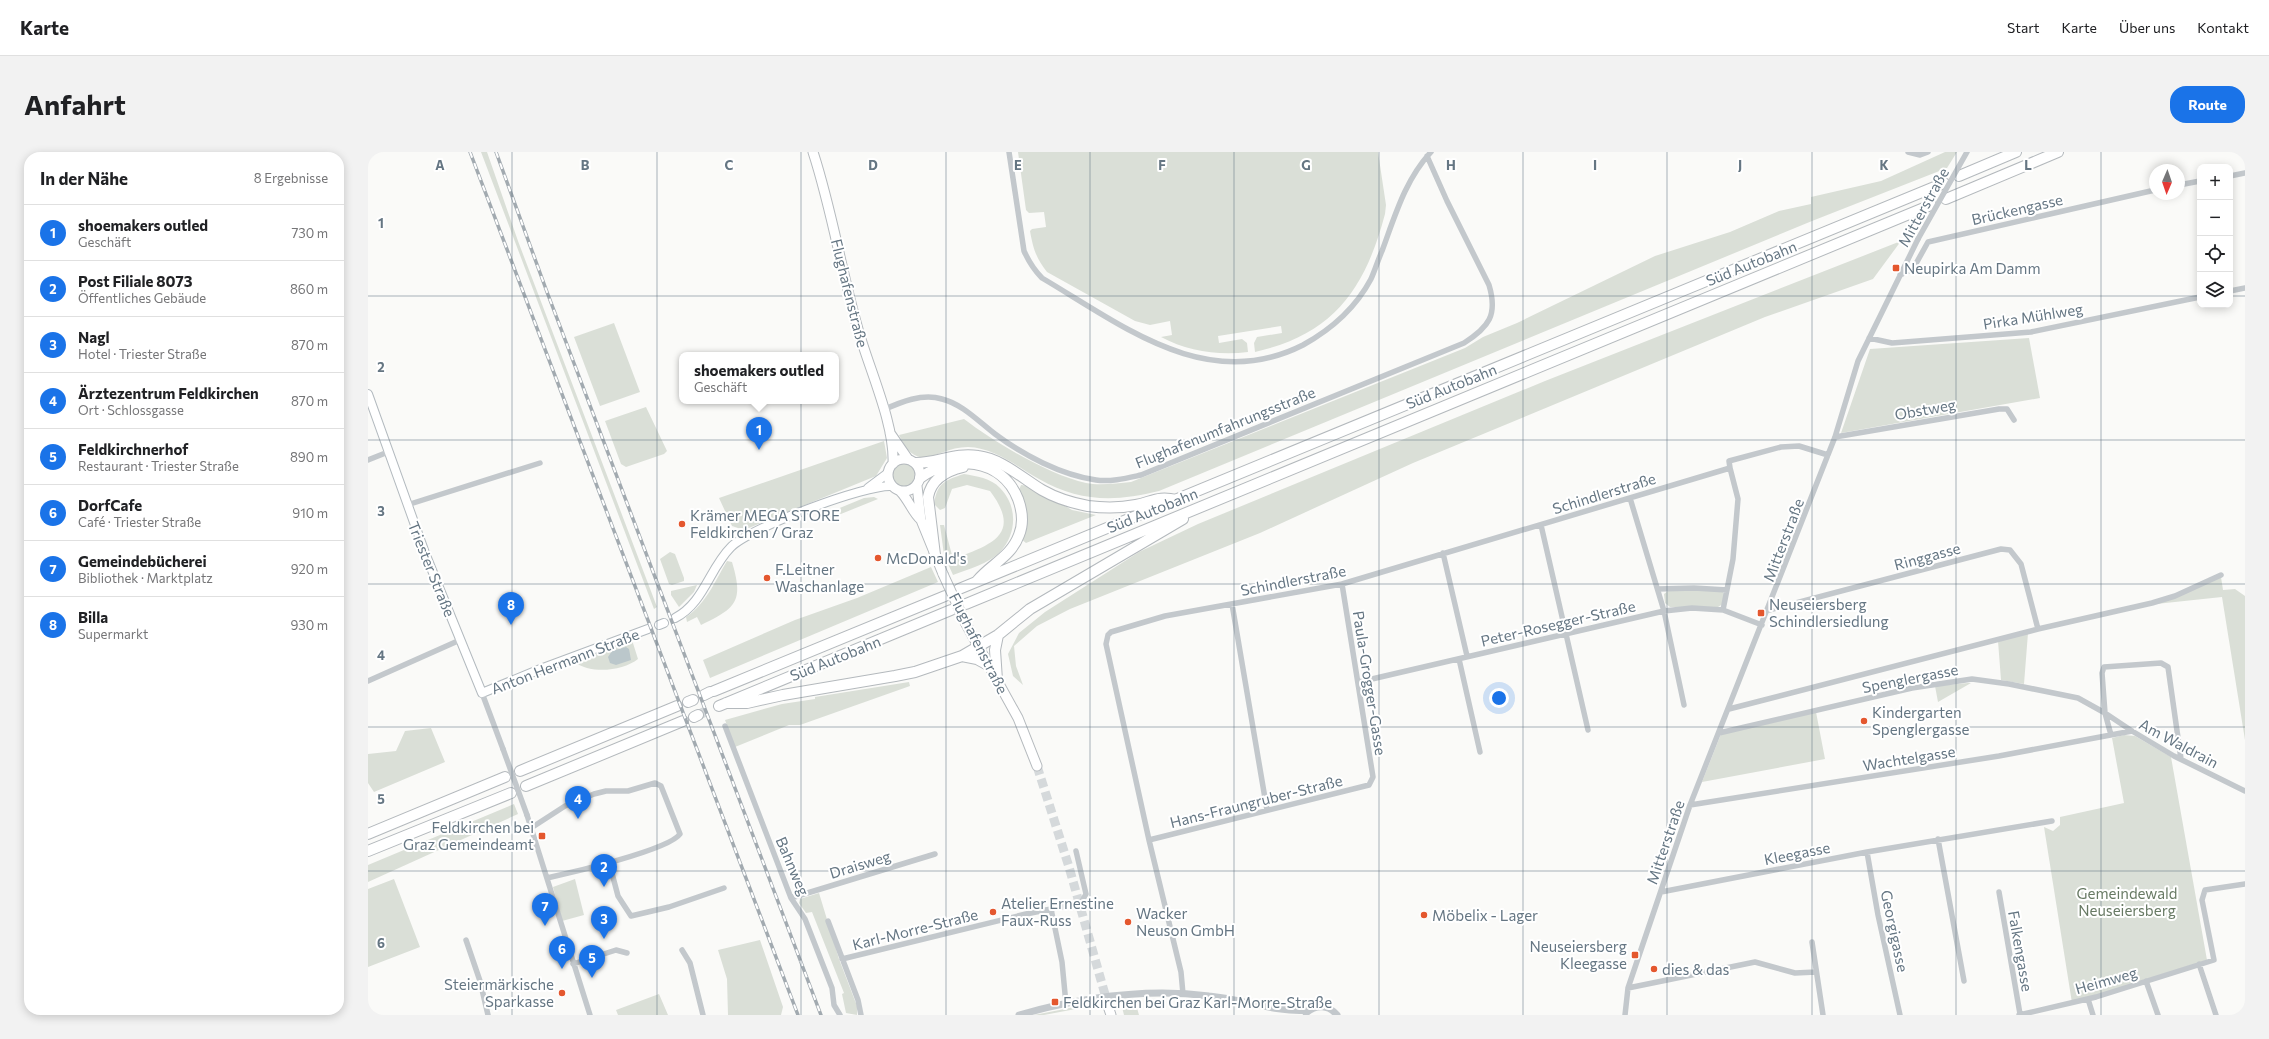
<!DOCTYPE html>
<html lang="de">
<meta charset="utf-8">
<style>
body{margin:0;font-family:Commissioner,sans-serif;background:#f2f2f2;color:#202124}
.controls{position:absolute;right:12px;top:12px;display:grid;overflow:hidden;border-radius:8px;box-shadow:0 2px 10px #0003}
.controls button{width:36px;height:36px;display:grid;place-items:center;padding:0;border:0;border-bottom:1px solid #e0e0e0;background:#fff;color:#202124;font:20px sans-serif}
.compass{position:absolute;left:1781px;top:12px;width:36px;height:36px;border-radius:50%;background:#fff;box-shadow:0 2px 10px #0003;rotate:182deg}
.you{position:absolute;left:1131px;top:546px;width:14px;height:14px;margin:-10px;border:3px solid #fff;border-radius:50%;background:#1a73e8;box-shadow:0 0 0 6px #1a73e833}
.badge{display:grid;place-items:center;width:26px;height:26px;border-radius:50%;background:#1a73e8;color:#fff;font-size:13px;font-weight:700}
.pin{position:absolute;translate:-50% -33px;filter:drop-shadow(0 1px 2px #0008)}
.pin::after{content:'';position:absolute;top:21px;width:14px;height:12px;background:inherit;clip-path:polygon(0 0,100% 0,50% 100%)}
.popup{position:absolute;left:311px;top:200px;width:160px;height:52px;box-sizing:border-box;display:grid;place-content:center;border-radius:8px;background:#fff;filter:drop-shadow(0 1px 3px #0005);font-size:13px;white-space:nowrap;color:#757577}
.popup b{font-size:15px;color:#202124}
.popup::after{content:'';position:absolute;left:50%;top:100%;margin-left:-8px;border:8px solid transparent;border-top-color:#fff}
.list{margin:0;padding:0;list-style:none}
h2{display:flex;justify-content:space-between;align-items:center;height:52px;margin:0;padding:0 16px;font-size:17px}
h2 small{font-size:13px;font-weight:400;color:#757577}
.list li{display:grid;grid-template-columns:26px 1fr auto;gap:12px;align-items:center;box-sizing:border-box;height:56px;padding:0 16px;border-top:1px solid #e0e0e0}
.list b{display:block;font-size:15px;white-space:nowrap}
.list p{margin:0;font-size:13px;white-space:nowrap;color:#757577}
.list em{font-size:13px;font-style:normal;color:#757577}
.icon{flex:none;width:22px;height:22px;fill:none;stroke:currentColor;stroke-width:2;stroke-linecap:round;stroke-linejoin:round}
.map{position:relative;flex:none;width:1877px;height:863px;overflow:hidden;border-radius:16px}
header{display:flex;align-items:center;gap:24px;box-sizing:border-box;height:56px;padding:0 20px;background:#fff;border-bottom:1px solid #e0e0e0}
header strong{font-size:19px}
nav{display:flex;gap:22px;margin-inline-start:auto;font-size:14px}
.intro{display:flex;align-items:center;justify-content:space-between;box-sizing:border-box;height:96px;padding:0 24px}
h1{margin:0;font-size:28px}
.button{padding:10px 18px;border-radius:16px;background:#1a73e8;color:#fff;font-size:14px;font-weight:700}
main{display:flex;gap:24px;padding:0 24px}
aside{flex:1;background:#fff;border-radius:16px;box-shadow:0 2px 10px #0003}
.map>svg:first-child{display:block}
.green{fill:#dadfd7}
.water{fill:#bbc7cb}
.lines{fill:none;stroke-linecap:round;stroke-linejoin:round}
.primary-tunnel{stroke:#d5d9db;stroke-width:9;stroke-dasharray:9 4.5;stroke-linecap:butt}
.motorway-tunnel{stroke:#d5d9db;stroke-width:10;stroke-dasharray:10 5;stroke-linecap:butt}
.secondary-casing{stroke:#b3babf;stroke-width:10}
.primary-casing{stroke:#b5babe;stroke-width:11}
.motorway-casing{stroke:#b4b9bd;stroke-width:12}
.minor{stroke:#c3c8cc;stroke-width:5.5}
.tertiary{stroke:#c3c8cc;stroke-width:7}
.secondary{stroke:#fff;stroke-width:8}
.primary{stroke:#fff;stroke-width:9}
.motorway{stroke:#fff;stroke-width:10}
.rail-casing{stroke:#a2aab0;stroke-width:3.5}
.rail{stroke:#fff;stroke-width:2;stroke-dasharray:6;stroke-linecap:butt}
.primary-bridge-casing{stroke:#b5babe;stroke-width:11;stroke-linecap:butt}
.minor-bridge{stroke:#c3c8cc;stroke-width:5.5}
.primary-bridge{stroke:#fff;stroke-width:9}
.grid{fill:none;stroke:#657683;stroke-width:1;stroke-opacity:0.55}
.poi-dot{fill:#e4572e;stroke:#fff;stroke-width:1.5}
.labels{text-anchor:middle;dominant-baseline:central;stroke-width:4;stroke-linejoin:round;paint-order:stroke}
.street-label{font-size:15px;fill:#657683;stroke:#fff}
.poi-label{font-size:15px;fill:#657683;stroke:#fff;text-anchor:start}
.park-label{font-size:15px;fill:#687a64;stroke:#fff}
.grid-label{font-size:13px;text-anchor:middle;font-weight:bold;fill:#657683;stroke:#fff;stroke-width:4;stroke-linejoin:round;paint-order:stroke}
</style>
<header>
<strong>Karte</strong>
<nav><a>Start</a><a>Karte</a><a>Über uns</a><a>Kontakt</a></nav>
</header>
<div class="intro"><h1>Anfahrt</h1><a class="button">Route</a></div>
<main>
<aside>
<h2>In der Nähe<small>8 Ergebnisse</small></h2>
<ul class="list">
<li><span class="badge">1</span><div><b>shoemakers outled</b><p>Geschäft</p></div><em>730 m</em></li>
<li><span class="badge">2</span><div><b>Post Filiale 8073</b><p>Öffentliches Gebäude</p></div><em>860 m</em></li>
<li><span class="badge">3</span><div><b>Nagl</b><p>Hotel · Triester Straße</p></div><em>870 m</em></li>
<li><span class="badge">4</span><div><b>Ärztezentrum Feldkirchen</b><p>Ort · Schlossgasse</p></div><em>870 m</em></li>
<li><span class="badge">5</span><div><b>Feldkirchnerhof</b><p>Restaurant · Triester Straße</p></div><em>890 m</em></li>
<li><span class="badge">6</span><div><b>DorfCafe</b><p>Café · Triester Straße</p></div><em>910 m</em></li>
<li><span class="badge">7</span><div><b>Gemeindebücherei</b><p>Bibliothek · Marktplatz</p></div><em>920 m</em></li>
<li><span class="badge">8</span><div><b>Billa</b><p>Supermarkt</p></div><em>930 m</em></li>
</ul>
</aside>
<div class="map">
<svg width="1877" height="863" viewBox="0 0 1877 863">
<rect width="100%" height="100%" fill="#fafaf8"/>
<path class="green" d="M113,0H119L150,89L289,455L286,457Z
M650,0H1010L1018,53L1017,62C997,137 966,182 887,200L886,191L889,185L914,181L913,174L850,184L851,191L874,187L879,191L880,200C851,204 819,199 793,185L804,183L802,169L782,173L767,169L679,120C668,106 665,96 662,79L664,77L678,75L676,60L661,61L658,58Z
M1577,0H1589L1579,16L1444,69L791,339C747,350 711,350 671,327C648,314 627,296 600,295C568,295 551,325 531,283L596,267C626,290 681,323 718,331C732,334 749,331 763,330L1097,196L1115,185L1149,171L1287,104L1362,80L1411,59L1443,52V45L1513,29Z
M1533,89L1505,127L1397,165L1045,311L892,381L702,457L669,474L646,494L648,514L655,533L645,524L640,502L651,481L677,460L771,400L830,372L1177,229Z
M246,171L272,240L232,254L206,185Z
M1661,186L1672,246L1473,281L1502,197Z
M278,255L299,299L296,302L258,315L253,312L237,269Z
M516,289L519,306L508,324L376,378L364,374L351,346Z
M524 323a13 13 0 1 1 26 0a13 13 0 1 1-26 0Z
M596,322C608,324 623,326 632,336C650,354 649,382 632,400C620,412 601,417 585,423L576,403L572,373H576L585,407C623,393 655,383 622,339L599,333L584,337L577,356L572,358L566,352C569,331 577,328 596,322Z
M653,333L662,334L704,358L728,363L658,391L653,387L657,356L651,338Z
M506,345L510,347L468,364L470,368L463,369L460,365L462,360L496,346Z
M302,400L307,402L316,426V429L304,433L301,432L292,407Z
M359,409L364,410C376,450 368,456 333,473L329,465L319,470L318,465C338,452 347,429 359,409Z
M563,415L570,430L342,526L335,508L427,468L489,446Z
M1853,425L1855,438L1867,437L1877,444V588L1854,445L1788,452Z
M329,433L326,440L311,455L303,443V439Z
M1300,439H1354L1357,443L1355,452L1350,455H1302L1297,451L1296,442Z
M1660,481L1656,532L1633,528L1630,489Z
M264,488L270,507C255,519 224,522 208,511V507Z
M541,530L542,534L432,573H421L367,595L357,568L414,552L447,547V545Z
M1600,531H1603L1570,550L1567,534Z
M1448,560L1457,607L1334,630L1353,582Z
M63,576L77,610L6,640L0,631V602L28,599L37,579Z
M1756,583L1767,584L1803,605L1839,808L1704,851L1676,675L1685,679L1692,673V665L1756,651L1744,586Z
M146,652L150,662L0,730V713Z
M26,727L52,795L0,815V737Z
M207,727L216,763L194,769L185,735Z
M451,741L471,807L489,854V863L478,861L474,842L476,841L444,760L438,761L431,751L432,747Z
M392,788L415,855L413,863H360L359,827L350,798Z
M291,842L300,863H250L248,858Z
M767,849L771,863H756L753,851Z
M707,855L713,856L676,863H666Z"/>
<path class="water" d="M258,495L261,497L263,508L248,513L242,511L240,505L244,499Z"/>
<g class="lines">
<path class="primary-tunnel" d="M669,614L701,715L740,853"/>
<path class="motorway-tunnel" d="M330,563L341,558"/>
<g class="secondary-casing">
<path id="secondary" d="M0,242L57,401L114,541L175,516L280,477
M500,336L520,321
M307,466C336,451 341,417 363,395C381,376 499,332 524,334
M291,473L296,471"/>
</g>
<g class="primary-casing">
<path id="primary" d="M445,0C464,58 473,118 490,177C501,217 527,272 525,312
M522,281L540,307
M520 323a16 16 0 1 1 32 0a16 16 0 1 1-32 0Z
M549,334L553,368L575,422
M532,339C541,348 544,360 553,368
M598,472L650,566L669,614
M740,854L743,863"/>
</g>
<g class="motorway-casing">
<path id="motorway" d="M1591,24L1648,0
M1578,47L1690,0
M548,311C569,311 588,300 610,304C634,307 654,326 674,338C688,346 704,351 720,354C735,356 753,356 768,353C786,349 790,344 809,348
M552,326C584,302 634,306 650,347C654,358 656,371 651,383C643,405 623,412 609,429
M567,403L560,345C563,328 578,319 595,315
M591,437L1576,31
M598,452L1563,53
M594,504L609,507L620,513
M629,528L627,498L630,483
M346,539L577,444
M336,543L342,540
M320,550L325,548
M358,551H379L415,543L527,524L547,520L594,504L630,483L662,457L815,367
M351,554L583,458
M326,565L330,563
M152,619L309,554
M158,634L315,569
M0,682L137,625
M0,699L143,641"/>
</g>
<path class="minor" d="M641,0L656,99C661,110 665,117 674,126C754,173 839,242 935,193C964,177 987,157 1003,127C1007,118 1010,108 1014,99C1027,64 1037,28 1063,0
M1540,0L1552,3L1560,0
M1862,24L1877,21
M1811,33L1832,29
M1532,123L1545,117L1560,90L1787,38
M1862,139L1877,136
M1501,186L1524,191L1537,190L1663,180L1832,145
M515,258C533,250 554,241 574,247C594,252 610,269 627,282C655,303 693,323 728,328C743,330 759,326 773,323L1096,191C1121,175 1130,163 1121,133L1079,49L1059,4
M1467,285L1631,257H1639L1646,268
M0,308L20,300
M1262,346L1296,459L1316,553
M39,353L172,311
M1173,373L1220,578
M1075,401L1099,504
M1290,437L1326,436L1359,438
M864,452L899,658
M1355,458L1365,407L1370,347L1362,316
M1401,458L1633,397L1642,398L1653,412L1670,477
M1091,507L1112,600
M0,529L92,488
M991,530L1296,459L1324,456L1355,458L1394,473
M114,541L135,597
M1361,557L1670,477L1784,451L1807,444L1853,423
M357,574L423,746L437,767L464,836L466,853L472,863
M1351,581L1544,536L1604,527L1641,532L1710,546L1737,561L1764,579L1806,604L1877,639
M1743,583L1737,561L1734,521L1736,515L1793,511L1800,515L1813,607
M1322,653L1631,604L1764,579
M159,663L222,863
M163,676L197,654L226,642L238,639H260L287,631L293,634L312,682C301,698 202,721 179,726
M1570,687L1596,829
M781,688L1001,633L1005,625L974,432
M1499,700L1510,763L1532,863
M241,710L250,744L263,764L301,755L356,736
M1293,740L1499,700L1684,669
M1631,740L1652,862
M423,746L567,702
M683,757L694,810L698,852
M460,769L490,848L493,863
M98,788L112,829L120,863
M1444,790L1455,863
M314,798L322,811L335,863
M474,807L658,762L708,752L714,749L718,742L708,699
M205,812L248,798L259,801
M1831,812L1848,863
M1778,829L1790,863
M1260,836L1387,810L1427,821L1448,820
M815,842L813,820L781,688L738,492L740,483L743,480L797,464L974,432L1362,316L1361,309L1413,295L1431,294L1460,303
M1720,847L1725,863
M1257,863L1260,836L1322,653L1467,285L1490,209L1550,87
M1651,863L1728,845L1846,808L1834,748L1837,738L1877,732"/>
<path class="tertiary" d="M938,861C948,852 961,853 969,863
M651,863C711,846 779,836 841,844C874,847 908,861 941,858"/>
<use href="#secondary" class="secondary"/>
<use href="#primary" class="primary"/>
<use href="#motorway" class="motorway"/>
<g class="rail-casing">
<path id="rail" d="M102,0L430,863
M128,0L179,140L453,863"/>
</g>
<use href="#rail" class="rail"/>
<g class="primary-bridge-casing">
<path id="primary-bridge" d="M575,422L598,472"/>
</g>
<path class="minor-bridge" d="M1550,87L1599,0
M135,597L159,663"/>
<use href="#primary-bridge" class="primary-bridge"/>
</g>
<path class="grid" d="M144,0V863M289,0V863M433,0V863M578,0V863M722,0V863M866,0V863M1011,0V863M1155,0V863M1299,0V863M1444,0V863M1588,0V863M1733,0V863M0,144H1832M1862,144H1877M0,288H1877M0,432H1877M0,575H1877M0,719H1877"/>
<g class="poi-dot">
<rect x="1524" y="112" width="8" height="8" rx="2"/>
<circle cx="314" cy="372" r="4"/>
<circle cx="510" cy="406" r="4"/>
<circle cx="399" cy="426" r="4"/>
<rect x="1389" y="457" width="8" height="8" rx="2"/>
<circle cx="1496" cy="569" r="4"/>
<rect x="170" y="680" width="8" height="8" rx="2"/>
<circle cx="625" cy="760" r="4"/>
<circle cx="1056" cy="763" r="4"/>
<circle cx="760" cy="770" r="4"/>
<rect x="1263" y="799" width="8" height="8" rx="2"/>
<circle cx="1286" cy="817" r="4"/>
<circle cx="194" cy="841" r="4"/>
<rect x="683" y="846" width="8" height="8" rx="2"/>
</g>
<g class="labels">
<g class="street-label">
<text transform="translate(1555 55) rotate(-61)">Mitterstraße</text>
<text transform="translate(1649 57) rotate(-13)">Brückengasse</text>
<text transform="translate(1383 111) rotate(-22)">Süd Autobahn</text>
<text transform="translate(482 141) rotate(76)">Flughafenstraße</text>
<text transform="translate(1665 164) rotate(-9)">Pirka Mühlweg</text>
<text transform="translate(1083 234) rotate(-22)">Süd Autobahn</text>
<text transform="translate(1557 257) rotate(-10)">Obstweg</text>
<text transform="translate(857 275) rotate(-22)">Flughafenumfahrungsstraße</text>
<text transform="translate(1236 341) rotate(-17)">Schindlerstraße</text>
<text transform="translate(784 358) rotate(-22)">Süd Autobahn</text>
<text transform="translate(1415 388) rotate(-69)">Mitterstraße</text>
<text transform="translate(1559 404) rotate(-15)">Ringgasse</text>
<text transform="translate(64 417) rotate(68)">Triester Straße</text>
<text transform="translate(925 428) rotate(-11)">Schindlerstraße</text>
<text transform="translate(1190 471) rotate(-13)">Peter-Rosegger-Straße</text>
<text transform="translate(611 491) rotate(63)">Flughafenstraße</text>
<text transform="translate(467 506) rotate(-22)">Süd Autobahn</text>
<text transform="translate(197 509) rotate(-21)">Anton Hermann Straße</text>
<text transform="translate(1542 526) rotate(-11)">Spenglergasse</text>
<text transform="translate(1002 531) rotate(81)">Paula-Grogger-Gasse</text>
<text transform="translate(1811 591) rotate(28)">Am Waldrain</text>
<text transform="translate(1541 606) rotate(-9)">Wachtelgasse</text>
<text transform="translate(888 649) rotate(-14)">Hans-Fraungruber-Straße</text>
<text transform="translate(1297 690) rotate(-71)">Mitterstraße</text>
<text transform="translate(1429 701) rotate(-11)">Kleegasse</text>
<text transform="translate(492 712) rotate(-17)">Draisweg</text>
<text transform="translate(425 714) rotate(67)">Bahnweg</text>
<text transform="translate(547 777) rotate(-14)">Karl-Morre-Straße</text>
<text transform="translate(1527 779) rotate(78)">Georgigasse</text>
<text transform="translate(1653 799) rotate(80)">Falkengasse</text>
<text transform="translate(1738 828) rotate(-16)">Heimweg</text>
</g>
<g class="poi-label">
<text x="1536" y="116">Neupirka Am Damm</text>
<text x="322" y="363">Krämer MEGA STORE<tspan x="322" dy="17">Feldkirchen / Graz</tspan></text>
<text x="518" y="406">McDonald's</text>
<text x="407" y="417">F.Leitner<tspan x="407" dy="17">Waschanlage</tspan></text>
<text x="1401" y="452">Neuseiersberg<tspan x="1401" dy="17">Schindlersiedlung</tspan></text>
<text x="1504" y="560">Kindergarten<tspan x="1504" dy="17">Spenglergasse</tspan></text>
<text x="166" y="675" text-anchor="end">Feldkirchen bei<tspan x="166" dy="17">Graz Gemeindeamt</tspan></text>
<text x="633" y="751">Atelier Ernestine<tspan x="633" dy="17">Faux-Russ</tspan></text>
<text x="768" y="761">Wacker<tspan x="768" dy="17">Neuson GmbH</tspan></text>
<text x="1064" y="763">Möbelix - Lager</text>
<text x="1259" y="794" text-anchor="end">Neuseiersberg<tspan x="1259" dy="17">Kleegasse</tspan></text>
<text x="1294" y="817">dies &amp; das</text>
<text x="186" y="832" text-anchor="end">Steiermärkische<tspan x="186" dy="17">Sparkasse</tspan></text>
<text x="695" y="850">Feldkirchen bei Graz Karl-Morre-Straße</text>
</g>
<g class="park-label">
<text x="1759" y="741">Gemeindewald<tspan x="1759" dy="17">Neuseiersberg</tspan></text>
</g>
</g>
<g class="grid-label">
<text x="72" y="18">A</text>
<text x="217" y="18">B</text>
<text x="361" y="18">C</text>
<text x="505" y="18">D</text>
<text x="650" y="18">E</text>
<text x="794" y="18">F</text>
<text x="938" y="18">G</text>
<text x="1083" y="18">H</text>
<text x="1227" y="18">I</text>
<text x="1372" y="18">J</text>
<text x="1516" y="18">K</text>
<text x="1660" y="18">L</text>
<text x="13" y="76">1</text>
<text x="13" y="220">2</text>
<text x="13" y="364">3</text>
<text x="13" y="508">4</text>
<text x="13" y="652">5</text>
<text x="13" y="796">6</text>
</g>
</svg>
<div class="controls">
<button>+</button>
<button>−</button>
<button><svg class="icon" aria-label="locate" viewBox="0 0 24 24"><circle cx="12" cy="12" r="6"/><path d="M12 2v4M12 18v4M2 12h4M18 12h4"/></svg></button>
<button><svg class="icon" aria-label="layers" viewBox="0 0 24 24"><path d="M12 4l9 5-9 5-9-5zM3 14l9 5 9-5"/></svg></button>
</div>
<svg class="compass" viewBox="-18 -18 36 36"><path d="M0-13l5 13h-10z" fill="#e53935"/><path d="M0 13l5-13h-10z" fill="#757577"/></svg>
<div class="you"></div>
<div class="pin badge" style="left:391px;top:298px">1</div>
<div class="popup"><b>shoemakers outled</b>Geschäft</div>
<div class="pin badge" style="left:236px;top:735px">2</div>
<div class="pin badge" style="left:236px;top:787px">3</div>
<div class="pin badge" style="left:210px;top:667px">4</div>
<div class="pin badge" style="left:224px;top:826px">5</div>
<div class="pin badge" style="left:194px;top:817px">6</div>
<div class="pin badge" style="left:177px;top:774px">7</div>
<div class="pin badge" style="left:143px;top:473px">8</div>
</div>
</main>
